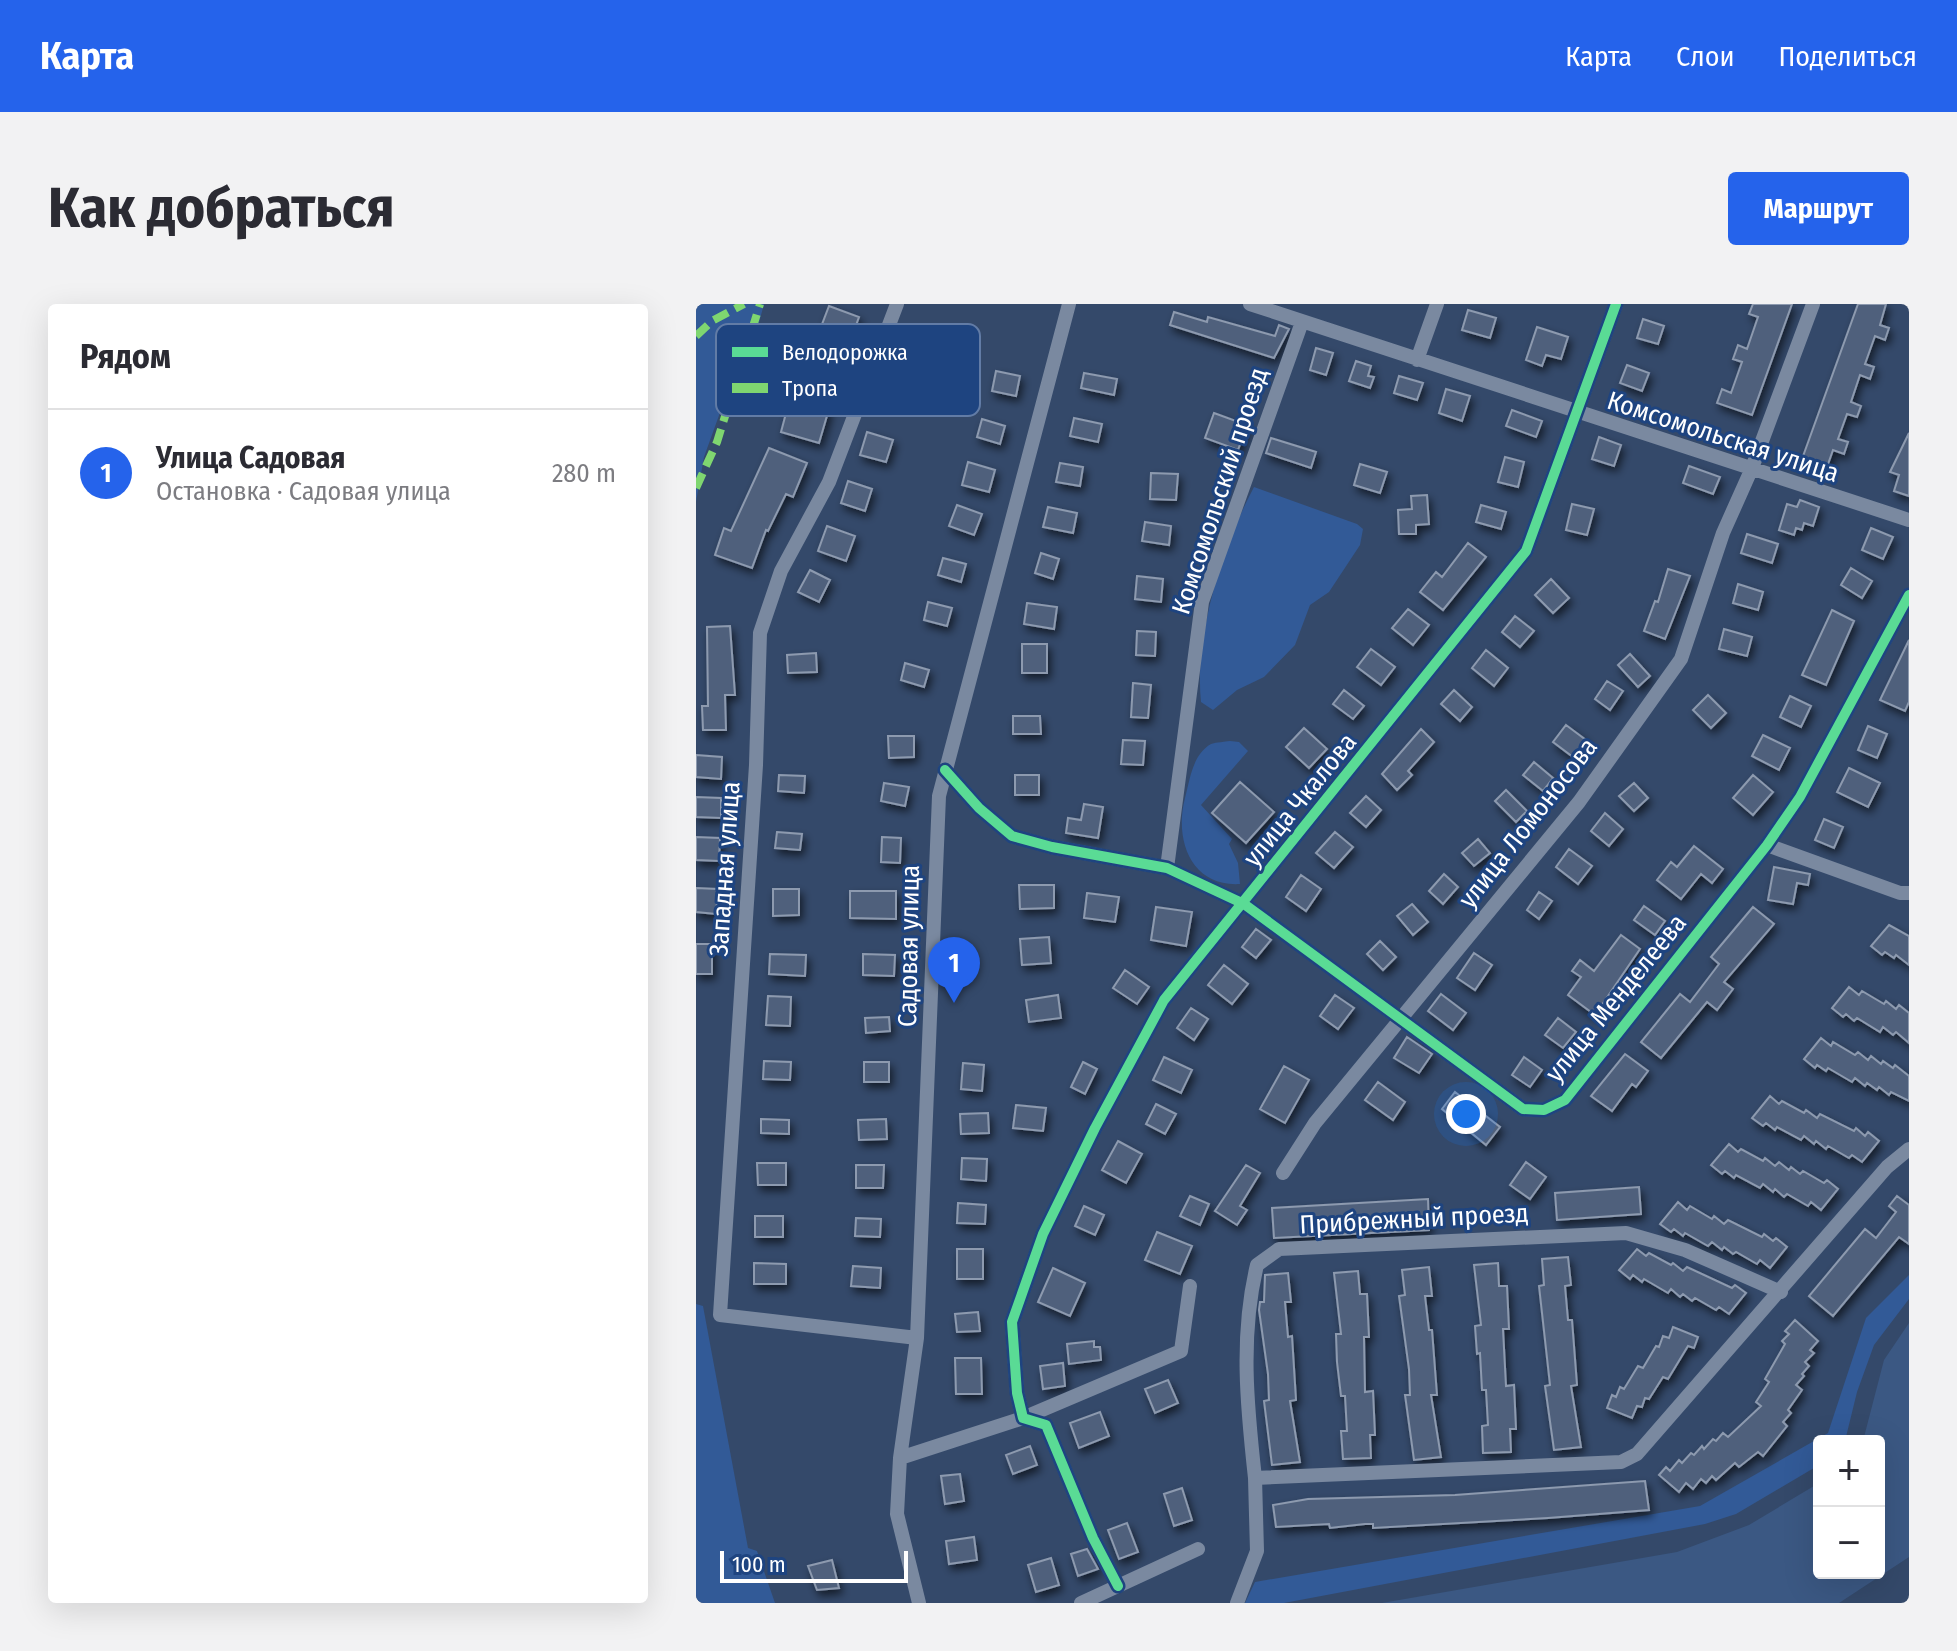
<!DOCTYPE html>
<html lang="ru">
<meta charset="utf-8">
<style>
body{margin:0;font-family:"Fira Sans Condensed",sans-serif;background:#f2f2f3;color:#2b2b33}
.controls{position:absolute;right:24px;bottom:24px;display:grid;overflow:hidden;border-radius:8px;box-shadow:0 8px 32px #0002}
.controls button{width:72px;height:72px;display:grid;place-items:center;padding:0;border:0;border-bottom:2px solid #e1e1e2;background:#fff;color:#2b2b33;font:40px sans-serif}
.scale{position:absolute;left:24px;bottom:20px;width:188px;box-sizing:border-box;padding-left:8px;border:4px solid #fff;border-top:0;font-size:22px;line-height:28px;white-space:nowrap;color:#fff;-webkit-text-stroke:6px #1e4480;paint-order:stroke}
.you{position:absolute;left:770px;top:810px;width:28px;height:28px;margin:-20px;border:6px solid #fff;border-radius:50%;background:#1a73e8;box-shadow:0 0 0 12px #1a73e833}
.badge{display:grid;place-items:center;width:52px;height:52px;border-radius:50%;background:#2563eb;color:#fff;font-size:26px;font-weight:700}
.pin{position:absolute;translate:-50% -66px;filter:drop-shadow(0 2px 4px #0008)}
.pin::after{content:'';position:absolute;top:42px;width:28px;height:24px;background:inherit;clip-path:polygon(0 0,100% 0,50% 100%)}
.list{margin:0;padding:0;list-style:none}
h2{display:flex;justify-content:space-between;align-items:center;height:104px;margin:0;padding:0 32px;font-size:34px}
h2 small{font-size:26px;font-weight:400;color:#7c7c81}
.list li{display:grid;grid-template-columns:52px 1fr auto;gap:24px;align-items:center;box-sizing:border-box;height:128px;padding:0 32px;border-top:2px solid #e1e1e2}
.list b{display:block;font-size:30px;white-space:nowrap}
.list p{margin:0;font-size:26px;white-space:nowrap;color:#7c7c81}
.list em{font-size:26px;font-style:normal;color:#7c7c81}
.map{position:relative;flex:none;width:1213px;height:1299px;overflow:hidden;border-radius:8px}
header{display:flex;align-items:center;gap:48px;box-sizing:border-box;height:112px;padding:0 40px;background:#2563eb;color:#fff}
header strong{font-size:38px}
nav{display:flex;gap:44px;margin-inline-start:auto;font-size:28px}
.intro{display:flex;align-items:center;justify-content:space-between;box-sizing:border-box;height:192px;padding:0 48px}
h1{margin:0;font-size:56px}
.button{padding:20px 36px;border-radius:8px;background:#2563eb;color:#fff;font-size:28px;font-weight:700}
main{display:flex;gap:48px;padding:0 48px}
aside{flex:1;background:#fff;border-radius:8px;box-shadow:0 8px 32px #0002}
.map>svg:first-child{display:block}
.green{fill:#325a97}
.water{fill:#3b5883}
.building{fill:#50617c;stroke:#8d9aaf;stroke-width:2;filter:url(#shadow)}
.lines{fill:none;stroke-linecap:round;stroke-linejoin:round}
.minor{stroke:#7a89a0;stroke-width:14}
.quiet{stroke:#7fd670;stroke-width:8;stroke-dasharray:16 8;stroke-linecap:butt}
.cycleway-casing{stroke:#1e4480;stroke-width:15}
.cycleway{stroke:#5adb95;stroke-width:10}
.labels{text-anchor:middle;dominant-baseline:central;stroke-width:6;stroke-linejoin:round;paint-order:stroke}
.street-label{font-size:26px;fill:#fff;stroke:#1e4480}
.key{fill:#1e4480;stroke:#627ca6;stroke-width:2}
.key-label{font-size:22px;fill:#fff}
</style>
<header>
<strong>Карта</strong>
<nav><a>Карта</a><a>Слои</a><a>Поделиться</a></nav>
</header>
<div class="intro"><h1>Как добраться</h1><a class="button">Маршрут</a></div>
<main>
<aside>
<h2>Рядом<small></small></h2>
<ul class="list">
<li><span class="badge">1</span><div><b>Улица Садовая</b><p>Остановка · Садовая улица</p></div><em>280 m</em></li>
</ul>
</aside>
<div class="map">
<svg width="1213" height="1299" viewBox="0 0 1213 1299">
<defs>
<filter id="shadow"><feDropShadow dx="3" dy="5" stdDeviation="4" flood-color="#0009"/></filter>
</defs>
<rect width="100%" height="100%" fill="#34496a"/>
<path class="green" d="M0,0H68L54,52L34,81L8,153L0,198Z
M558,183L661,220L667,225L664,241L633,288L614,301L599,341L568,373L541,386L517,406L505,398C498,332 527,241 558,183Z
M534,437L543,438L552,447L505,501L536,535L533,540L542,559L544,580C495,583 478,536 489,494C494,476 496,451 515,440C521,438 528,438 534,437Z
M1213,971V995L1178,1041L1161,1088L1149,1137H1123V1161L1040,1210L1009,1220L588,1299H549L559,1278L1004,1202L1132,1129L1170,1014Z
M0,1000L7,1002L52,1244L61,1247L79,1299H0Z"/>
<path class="water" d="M1213,1019V1253L1143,1299H686L981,1248L1053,1221L1123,1179V1269H1183V1137H1167L1188,1056Z"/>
<path class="building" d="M1057,0H1096L1056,111L1021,99L1026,85L1035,89L1046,58L1037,55L1042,41L1051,45L1062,13L1053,10Z
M1162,0H1190L1184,21L1193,24L1189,36L1179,32L1169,60L1178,63L1174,75L1164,71L1155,98L1165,102L1161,113L1151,110L1142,135L1152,138L1148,150L1137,146L1131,163L1106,155Z
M133,2L163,13L155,35L125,23Z
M772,6L800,14L794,34L766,26Z
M478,8L511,18L512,13L579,32L583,21L593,25L578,54L474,21Z
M947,15L968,22L962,40L941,34Z
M841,23L872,33L865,55L850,51L846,62L830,56Z
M620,44L637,49L630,71L614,66Z
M660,57L675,62L672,72L678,73L674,84L653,77Z
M931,61L953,69L946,87L924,79Z
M300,67L324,72L320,92L296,87Z
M388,69L421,75L418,91L385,84Z
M703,72L727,79L721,96L698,89Z
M750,85L774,92L766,117L743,109Z
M94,94L133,105L123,139L85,128Z
M816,106L846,117L840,133L810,122Z
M518,109L551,121L542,146L509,134Z
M378,114L406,120L402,138L374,132Z
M286,115L309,122L304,140L281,133Z
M171,128L197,136L190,158L164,151Z
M1213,129V192L1198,187L1203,171L1194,168Z
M903,133L925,141L918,162L896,155Z
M575,134L620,148L615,164L570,149Z
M73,144L111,159L97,193L90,190L72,227L70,226L56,264L19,251L28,224L35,227Z
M809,153L828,158L822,183L802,178Z
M272,158L299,166L293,188L266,181Z
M364,159L387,163L384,182L360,178Z
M664,160L691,168L684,189L658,181Z
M993,162L1024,173L1017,190L987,179Z
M455,169L482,170L480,196L454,195Z
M152,177L176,185L169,207L145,199Z
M731,191L733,220L720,221V230H703L702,206L716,205L715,192Z
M1104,196L1123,203L1117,222L1108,219L1106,226L1100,224L1098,231L1083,226L1091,200L1101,203Z
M876,200L898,205L891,231L870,226Z
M261,201L286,210L278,231L253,222Z
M785,201L810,208L805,225L780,218Z
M352,203L381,209L377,229L347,223Z
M449,218L475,222L473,241L446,237Z
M131,222L159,232L150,257L122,247Z
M1175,224L1197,233L1187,255L1166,246Z
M1051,230L1082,240L1076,259L1045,249Z
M772,239L790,253L747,306L724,288L740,268L746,273Z
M345,249L363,255L357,275L339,269Z
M247,254L270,260L265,278L242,271Z
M1155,264L1176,277L1166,294L1145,281Z
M972,265L994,272L969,335L948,327L959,297L962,298Z
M114,266L134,276L123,298L102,288Z
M441,272L467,275L465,298L439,295Z
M855,275L873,294L857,309L839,291Z
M1042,280L1067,288L1062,306L1037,299Z
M232,298L256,304L251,322L228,316Z
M331,299L361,303L358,325L328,320Z
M712,305L733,321L717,341L696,324Z
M1136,306L1158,317L1130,381L1106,371Z
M819,312L838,327L824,343L806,328Z
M34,322L39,391H29L30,426H7L6,402H12L11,323Z
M1028,325L1056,333L1051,352L1023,345Z
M441,327L460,328L459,352L440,351Z
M1213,336V398L1209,407L1184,396Z
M326,340H351V369H326Z
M675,345L699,363L685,381L661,363Z
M790,346L812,364L798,382L776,364Z
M120,349L121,368L92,369L91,351Z
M934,350L954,372L942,383L922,361Z
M209,359L233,366L228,383L205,376Z
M911,377L927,387L914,406L899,395Z
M437,379L455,381L452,414L435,413Z
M648,386L668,402L657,415L637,400Z
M758,386L776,403L764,417L745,400Z
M1012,391L1030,409L1015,424L997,406Z
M1094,392L1115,402L1105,423L1084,413Z
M317,412H344L345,430H317Z
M870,421L890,436L877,453L857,438Z
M1172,422L1191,430L1181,454L1162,446Z
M608,424L631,445L613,464L590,443Z
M725,425L738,438L712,467L716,471L701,486L686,470Z
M1067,431L1094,444L1083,466L1056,452Z
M192,432H218V453L193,454Z
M427,436L449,437L447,461L425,460Z
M0,451L26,453L25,475L0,473Z
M838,458L857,474L847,487L827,471Z
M1153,464L1184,479L1172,503L1141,488Z
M83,471L109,472L108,489L82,487Z
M319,471H343V491H319Z
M1057,471L1077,488L1057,511L1037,494Z
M544,478L578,508L550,539L516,509Z
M188,479L213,483L209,502L185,497Z
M938,479L952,494L938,507L923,492Z
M810,486L831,507L820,518L799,497Z
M670,492L685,506L670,523L654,509Z
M0,493L25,494V514L0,513Z
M388,500L407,503L402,534L370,529L372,514L385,516Z
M909,509L927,525L913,542L895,527Z
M1128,515L1147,523L1138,544L1119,536Z
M81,528L106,530L104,546L79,544Z
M639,528L657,543L638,564L620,549Z
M0,533L24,534L23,557L0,556Z
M186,533L205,534L204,559L185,558Z
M782,535L794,549L778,562L766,549Z
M998,542L1027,565L1016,579L1005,570L985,595L961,576L975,558L981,563Z
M873,545L896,562L882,580L860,563Z
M1078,563L1114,570L1112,581L1101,579L1097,600L1072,596Z
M748,570L762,583L747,600L733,587Z
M605,571L625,585L610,607L590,593Z
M323,581H358V604L324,605Z
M0,584L22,585L20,610L0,608Z
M77,585H103V611L77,612Z
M154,587H200V615L154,614Z
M843,588L856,597L843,615L831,606Z
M391,589L423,593L419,618L388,614Z
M716,600L732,618L717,631L701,612Z
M948,602L969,617L959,631L938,616Z
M460,603L496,608L490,642L455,636Z
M1057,603L1078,620L1028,678L1037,685L1021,706L1011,698L965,754L945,738L984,690L994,698L1023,660L1015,653Z
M1193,621L1213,632V661L1200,651L1198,654L1189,648L1186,651L1175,642Z
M560,625L575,636L560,654L546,643Z
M925,631L944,645L899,711L872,691L885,673L876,667L884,656L898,667Z
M353,633L355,659L326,661L324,635Z
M684,637L700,653L687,666L671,650Z
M0,640H16V670H0Z
M778,649L796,661L779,686L761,674Z
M74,650L110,651L109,672L73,670Z
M167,650L199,651L198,672L167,671Z
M528,661L552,680L536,700L512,681Z
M429,666L453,683L441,700L417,684Z
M1153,683L1163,691L1166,687L1188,700L1190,697L1200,705L1203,701L1213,709V739L1200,728L1197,731L1187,723L1184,728L1161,714L1158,717L1150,710L1147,713L1136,704Z
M745,690L770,709L757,726L732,707Z
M362,691L365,714L333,718L330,696Z
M639,691L658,704L642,725L624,712Z
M72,692L95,693L94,722L70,721Z
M495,704L512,715L498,736L481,724Z
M193,713L194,727L170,729L169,714Z
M862,714L880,728L867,744L849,731Z
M711,733L736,750L723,769L698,754Z
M1125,734L1135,742L1137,738L1159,751L1162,748L1172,756L1175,752L1185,760L1187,757L1197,764L1199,761L1213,772V797L1195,788L1193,791L1183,783L1181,786L1171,779L1169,782L1159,774L1156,778L1132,764L1130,767L1121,761L1119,764L1108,755Z
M929,750L952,767L940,783L936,780L916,807L895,792Z
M468,753L496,766L485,789L457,776Z
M828,753L846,766L834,783L816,771Z
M68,757L95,758L94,776L67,775Z
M168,758H193V778H168Z
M387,758L401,765L389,790L375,783Z
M267,759L288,761L286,787L265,785Z
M588,762L613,776L589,819L564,805Z
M682,778L709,798L697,816L669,796Z
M759,788L804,823L790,841L746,805Z
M1074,792L1083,800L1086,797L1108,809L1110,806L1121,814L1124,810L1158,827L1160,824L1169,832L1172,828L1183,837L1166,858L1156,851L1153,854L1132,842L1130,845L1120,837L1118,840L1108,832L1105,836L1081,823L1079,826L1070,819L1067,822L1056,814Z
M460,800L480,810L469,830L450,820Z
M320,801L350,804L347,827L317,824Z
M292,809L293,829L265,830L264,810Z
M65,815L93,816V830L65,829Z
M190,815L191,835L163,836L162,816Z
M422,837L446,850L430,879L406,866Z
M1033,840L1042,848L1045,845L1067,857L1069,854L1079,862L1083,858L1093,866L1095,863L1104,870L1107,867L1128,879L1131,876L1142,885L1125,906L1115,898L1112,902L1091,890L1088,893L1079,885L1077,888L1067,880L1064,884L1040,871L1038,874L1029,867L1026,870L1015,861Z
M266,854L291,855L290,877L265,875Z
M830,858L850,873L834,895L814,881Z
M61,859H90V881H62Z
M160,861H188L187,884H160Z
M550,861L564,869L544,902L551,906L541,921L519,907Z
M943,883L945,910L861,916L859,889Z
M494,892L513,900L504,921L484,912Z
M1201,892L1213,901V940L1203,933L1137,1012L1113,992L1169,925L1180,934L1200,908L1193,902Z
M732,895L733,926L578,934L576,904Z
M982,898L991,906L994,902L1016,915L1018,912L1028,920L1032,916L1066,933L1068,930L1077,937L1080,934L1091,943L1074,964L1064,956L1061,960L1040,948L1037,950L1028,943L1026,946L1016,938L1012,942L989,929L987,932L978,925L975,928L964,920Z
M262,899L290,901L289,920L261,919Z
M388,902L408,911L399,931L379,922Z
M59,912H87V933H59Z
M160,914L185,915L184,933L159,932Z
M461,928L496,942L484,970L449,956Z
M261,945H287V975H261Z
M941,945L950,952L953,949L975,961L977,959L987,967L991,963L1036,984L1039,981L1050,989L1033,1010L1023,1003L1020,1006L999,994L996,997L987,990L984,993L975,985L972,989L948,975L946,978L937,971L934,975L923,966Z
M872,953L875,981L869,982L872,1016H876L881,1081L875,1082L885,1143L858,1146L849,1082L854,1081L843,982L848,981L846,955Z
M58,959L90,960V980H58Z
M802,959L803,982H811L813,1025H807L810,1082L818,1081L820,1125H814L815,1148L787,1149L786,1122L792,1121L790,1086H786L784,1049L781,1050L779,1022L785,1021L778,961Z
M157,962L185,964L184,984L155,982Z
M733,963L736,992H729L733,1026H736L741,1091H735L745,1153L718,1156L709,1091H714L713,1065L703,992L709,991L706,966Z
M357,964L389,979L374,1012L342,998Z
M662,967L664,990H671L673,1033H668L669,1088L677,1087L679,1131H674L675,1154L647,1155L645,1127H651L649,1092H645L641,1058L640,1030H645L638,969Z
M592,969L595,998H589L592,1033L596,1032L600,1096L594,1097L604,1158L576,1161L568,1097L573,1096L572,1070L563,1006L564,998H568L569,971Z
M282,1008L284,1027L261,1028L259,1010Z
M1099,1016L1122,1037L1114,1046L1118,1049L1109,1058L1113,1062L1106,1070L1108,1072L1100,1081L1106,1086L1092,1106L1095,1109L1087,1118L1091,1122L1067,1152L1062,1148L1043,1163L1039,1159L1020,1176L1016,1172L1010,1179L1005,1175L997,1185L990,1179L983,1188L963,1171L970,1163L974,1167L983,1156L986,1159L995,1149L998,1151L1006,1142L1008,1145L1017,1135L1020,1137L1027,1129L1032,1133L1065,1102L1060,1098L1073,1078L1069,1075L1089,1040L1086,1037L1093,1030L1089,1027Z
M977,1023L1002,1033L998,1044L992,1042L972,1075L967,1073L953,1095L949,1094L946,1103L941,1102L936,1114L911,1104L916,1091L920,1093L924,1083L928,1085L942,1062L947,1064L960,1042L963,1043L967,1032L973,1034Z
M398,1037V1043H404L405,1056L373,1060L371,1040Z
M259,1054H285L286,1090H260Z
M367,1059L369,1082L347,1085L344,1062Z
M472,1076L482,1099L459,1109L449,1085Z
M404,1108L413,1132L383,1144L374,1119Z
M334,1142L341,1161L317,1170L310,1151Z
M264,1170L268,1197L249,1200L245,1172Z
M949,1177L953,1206L852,1214L677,1224V1220H669L634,1224L633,1220L580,1223L577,1201L612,1195L759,1191Z
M486,1184L496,1216L478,1222L468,1190Z
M431,1219L442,1248L423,1255L412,1226Z
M278,1233L281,1256L253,1260L250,1237Z
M391,1245L402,1265L382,1272L375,1250Z
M355,1254L363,1281L340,1288L332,1261Z
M136,1256L143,1284L121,1286L112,1262Z"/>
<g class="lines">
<path class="minor" d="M201,0L133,178L85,267L64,329L60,461L24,1011L221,1034
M554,0L1213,216
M721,56L741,0
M249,466L283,504L316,532L356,543L471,564L548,600L827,805L848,806L869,796L1071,541L1104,493L1213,291
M1071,541L1204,589H1213
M471,564L506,298L606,18
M587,869L619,819L883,498L985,355L1027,229L1056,164L1117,0
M204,1154L327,1114L485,1047L494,982
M559,1174C551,1102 544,1031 561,961L583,945L930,929L989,946L1085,988
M422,1282L397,1234L350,1121L327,1114L321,1089L316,1018L347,930L399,824L468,696L830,247L920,0
M223,1299L201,1210L204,1154L221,1034L243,492L373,0
M385,1299L502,1245
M541,1299L561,1247L559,1174L925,1158L941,1150L1191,863L1213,845"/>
<path class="quiet" d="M0,32L16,17L48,0
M0,184L21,138L64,0"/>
<g class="cycleway-casing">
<path id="cycleway" d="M249,466L283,504L316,532L356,543L471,564L548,600L827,805L848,806L869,796L1071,541L1104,493L1213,291
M422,1282L397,1234L350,1121L327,1114L321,1089L316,1018L347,930L399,824L468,696L830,247L920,0"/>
</g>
<use href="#cycleway" class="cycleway"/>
</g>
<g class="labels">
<g class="street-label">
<text transform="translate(1027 133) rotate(18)">Комсомольская улица</text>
<text transform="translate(524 187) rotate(-72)">Комсомольский проезд</text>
<text transform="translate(604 496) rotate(-51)">улица Чкалова</text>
<text transform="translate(832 519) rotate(-52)">улица Ломоносова</text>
<text transform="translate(29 565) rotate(-86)">Западная улица</text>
<text transform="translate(213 642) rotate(-89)">Садовая улица</text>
<text transform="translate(920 694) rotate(-51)">улица Менделеева</text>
<text transform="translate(718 915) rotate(-3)">Прибрежный проезд</text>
</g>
</g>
<rect x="20" y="20" width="264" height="92" rx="12" class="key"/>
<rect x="36" y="43" width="36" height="10" fill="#5adb95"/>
<rect x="36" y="79" width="36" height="10" fill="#7fd670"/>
<g class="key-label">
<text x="86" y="56">Велодорожка</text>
<text x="86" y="92">Тропа</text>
</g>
</svg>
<div class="controls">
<button>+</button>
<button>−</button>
</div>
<div class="scale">100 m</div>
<div class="you"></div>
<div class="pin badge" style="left:258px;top:699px">1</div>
</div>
</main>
